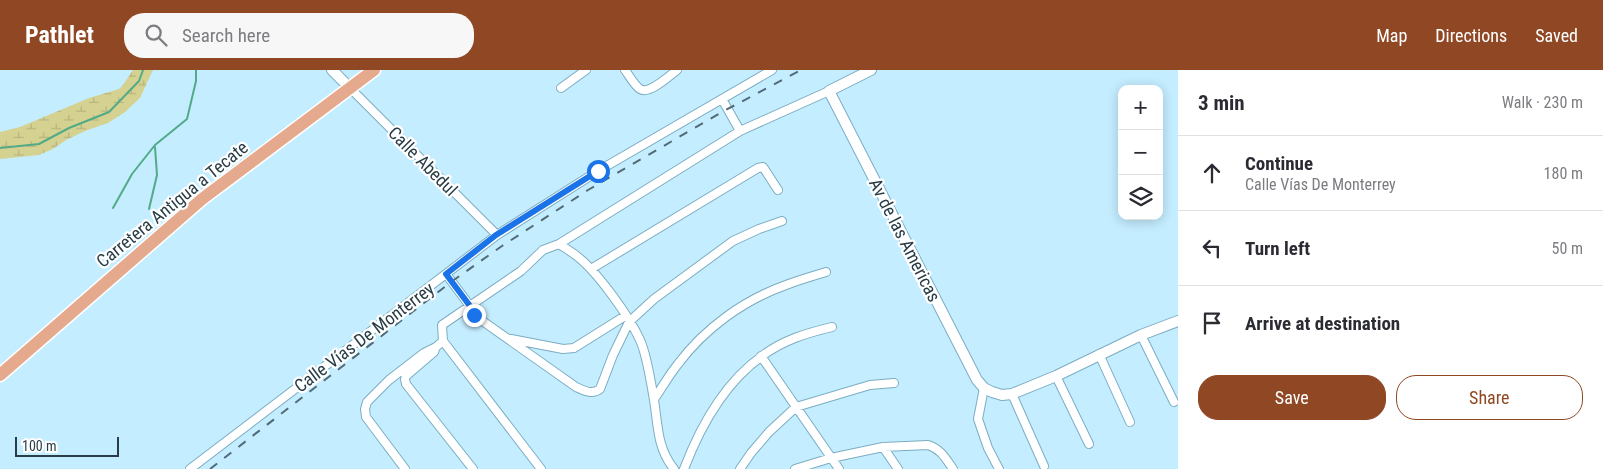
<!DOCTYPE html>
<meta charset="utf-8">
<style>
body{margin:0;font-family:"Roboto Condensed",sans-serif;background:#f7f7f7;color:#2b2b33}
.controls{position:absolute;right:15px;top:15px;display:grid;overflow:hidden;border-radius:10px;box-shadow:0 2px 12px #0003}
.controls button{width:45px;height:45px;display:grid;place-items:center;padding:0;border:0;border-bottom:1px solid #e1e1e2;background:#fff;color:#2b2b33;font:25px sans-serif}
.scale{position:absolute;left:15px;bottom:12px;width:104px;box-sizing:border-box;padding-left:5px;border:2px solid #283d46;border-top:0;font-size:14px;line-height:18px;white-space:nowrap;color:#283d46;-webkit-text-stroke:4px #fff;paint-order:stroke}
.stop{position:absolute;width:15px;height:15px;margin:-11px;border:4px solid #1a73e8;border-radius:50%;background:#fff}
.stop.end{background:#1a73e8;border-color:#fff;box-shadow:0 1px 5px #0008}
.list{margin:0;padding:0;list-style:none}
h2{display:flex;justify-content:space-between;align-items:center;height:65px;margin:0;padding:0 20px;font-size:21px}
h2 small{font-size:16px;font-weight:400;color:#7c7c81}
.list li{display:grid;grid-template-columns:32px 1fr auto;gap:15px;align-items:center;box-sizing:border-box;height:75px;padding:0 20px;border-top:1px solid #e1e1e2}
.list b{display:block;font-size:19px;white-space:nowrap}
.list p{margin:0;font-size:16px;white-space:nowrap;color:#7c7c81}
.list em{font-size:16px;font-style:normal;color:#7c7c81}
.actions{display:flex;gap:10px;padding:15px 20px}
.actions a{flex:1;padding:11px 0;border:1px solid #904824;border-radius:20px;text-align:center;font-size:18px;color:#904824}
.actions .main{background:#904824;color:#fff}
.icon{flex:none;width:28px;height:28px;fill:none;stroke:currentColor;stroke-width:2;stroke-linecap:round;stroke-linejoin:round}
.map{position:relative;flex:none;width:1178px;height:399px;overflow:hidden}
header{display:flex;align-items:center;gap:30px;box-sizing:border-box;height:70px;padding:0 25px;background:#904824;color:#fff}
header strong{font-size:24px}
nav{display:flex;gap:28px;margin-inline-start:auto;font-size:18px}
.search{width:350px;height:45px;background:#f7f7f7;display:flex;align-items:center;gap:12px;box-sizing:border-box;padding:0 18px;border-radius:20px;color:#7c7c81;font-size:19px}
main{display:flex}
aside{flex:1;background:#fff}
.map>svg:first-child{display:block}
.wetland{fill:url(#wetland-marsh)}
.lines{fill:none;stroke-linecap:round;stroke-linejoin:round}
.stream{stroke:#52aa87;stroke-width:2}
.minor-casing{stroke:#7badc2;stroke-width:10}
.tertiary-casing{stroke:#7badc2;stroke-width:12}
.primary-casing{stroke:#fff;stroke-width:15}
.minor{stroke:#fff;stroke-width:8}
.tertiary{stroke:#fff;stroke-width:10}
.primary{stroke:#e5aa8d;stroke-width:12}
.rail{stroke:#516b76;stroke-width:2;stroke-dasharray:9 9;stroke-linecap:butt}
.route{stroke:#1a73e8;stroke-width:6}
.labels{text-anchor:middle;dominant-baseline:central;stroke-width:4.5;stroke-linejoin:round;paint-order:stroke}
.street-label{font-size:18px;fill:#283d46;stroke:#fff}
</style>
<header>
<strong>Pathlet</strong>
<div class="search"><svg class="icon" aria-label="search" viewBox="0 0 24 24"><circle cx="10" cy="10" r="6"/><path d="M15 15l6 6"/></svg>Search here</div>
<nav><a>Map</a><a>Directions</a><a>Saved</a></nav>
</header>
<main>
<div class="map">
<svg width="1178" height="399" viewBox="0 0 1178 399">
<defs>
<pattern id="wetland-marsh" width="20" height="14" patternUnits="userSpaceOnUse" patternTransform="scale(1.25)"><rect width="20" height="14" fill="#d5d291"/><path d="M1 5h8M5 5V1M11 12h8M15 12V8" fill="none" stroke="#b7b57e"/></pattern>
</defs>
<rect width="100%" height="100%" fill="#c4edff"/>
<path class="wetland" d="M133,0H153L140,28L125,42L108,53L85,61L66,70L53,79L39,85L0,89V62L20,57L89,28L119,19L123,15Z"/>
<g class="lines">
<path class="stream" d="M0,78L39,74L69,58L109,42L139,11L143,0
M113,138L132,104L155,75L187,49L196,11V0
M149,139L157,105L155,77"/>
<g class="minor-casing">
<path id="minor" d="M625,0C629,5 634,15 640,19C649,25 669,6 677,0
M350,18L497,165
M561,18L586,0
M722,29L740,61
M559,174C565,178 572,182 578,187C598,203 629,246 640,270C647,285 651,313 654,330C658,355 657,378 674,399
M591,199L758,98L763,97L778,120
M446,204L470,236L474,245L576,317C585,321 592,325 600,319L613,285L629,252L654,229L733,171L759,159L782,151
M1141,265L1174,332
M511,269L563,279L574,278L625,246
M443,271L541,399
M435,279L434,282L406,306L405,309L406,314L473,399
M1099,284L1130,352
M761,286L839,399
M1056,306L1089,374
M984,318L978,349L988,378L999,399
M1012,324L1044,396
M654,329C662,318 669,305 678,294C705,258 744,230 786,215C799,210 813,206 826,202
M883,377L898,399
M190,399L497,165L598,101L772,0
M405,399L366,347L365,339L367,332L389,310L424,283L436,277L443,271L442,255L521,201L543,180L559,174L740,61L829,21
M684,399C700,357 724,313 762,286C783,270 807,263 832,257
M740,399L751,383L769,362L796,337L870,315L894,313
M795,399L831,388L883,377L928,375C941,379 946,389 953,399"/>
</g>
<g class="tertiary-casing">
<path id="tertiary" d="M332,0L350,18
M871,0L829,21L977,310L984,318L992,322L1002,325L1012,324L1056,306L1141,265L1178,251"/>
</g>
<g class="primary-casing">
<path id="primary" d="M0,305L202,129L374,0"/>
</g>
<use href="#minor" class="minor"/>
<use href="#tertiary" class="tertiary"/>
<use href="#primary" class="primary"/>
<path class="rail" d="M210,399L451,212L502,176L588,120L722,42L801,0"/>
</g>
<g class="lines">
<path class="route" d="M474,245L470,236L446,204L496,165L598,101"/>
</g>
<g class="labels">
<g class="street-label">
<text transform="translate(423 91) rotate(45)">Calle Abedul</text>
<text transform="translate(172 134) rotate(-39)">Carretera Antigua a Tecate</text>
<text transform="translate(905 170) rotate(63)">Av de las Americas</text>
<text transform="translate(364 267) rotate(-37)">Calle Vías De Monterrey</text>
</g>
</g>
</svg>
<div class="controls">
<button>+</button>
<button>−</button>
<button><svg class="icon" aria-label="layers" viewBox="0 0 24 24"><path d="M12 4l9 5-9 5-9-5zM3 14l9 5 9-5"/></svg></button>
</div>
<div class="scale">100 m</div>
<div class="stop" style="left:598px;top:101px"></div>
<div class="stop end" style="left:474px;top:245px"></div>
</div>
<aside>
<h2>3 min<small>Walk · 230 m</small></h2>
<ul class="list">
<li><svg class="icon" aria-label="ahead" viewBox="0 0 24 24"><path d="M12 20V5M6 11l6-6 6 6"/></svg><div><b>Continue</b><p>Calle Vías De Monterrey</p></div><em>180 m</em></li>
<li><svg class="icon" aria-label="left" viewBox="0 0 24 24"><path d="M17 20v-9H6M10 6l-5 5 5 5"/></svg><div><b>Turn left</b></div><em>50 m</em></li>
<li><svg class="icon" aria-label="arrive" viewBox="0 0 24 24"><path d="M6 21V4h12l-3 4 3 4H6"/></svg><div><b>Arrive at destination</b></div></li>
</ul>
<div class="actions"><a class="main">Save</a><a>Share</a></div>
</aside>
</main>
